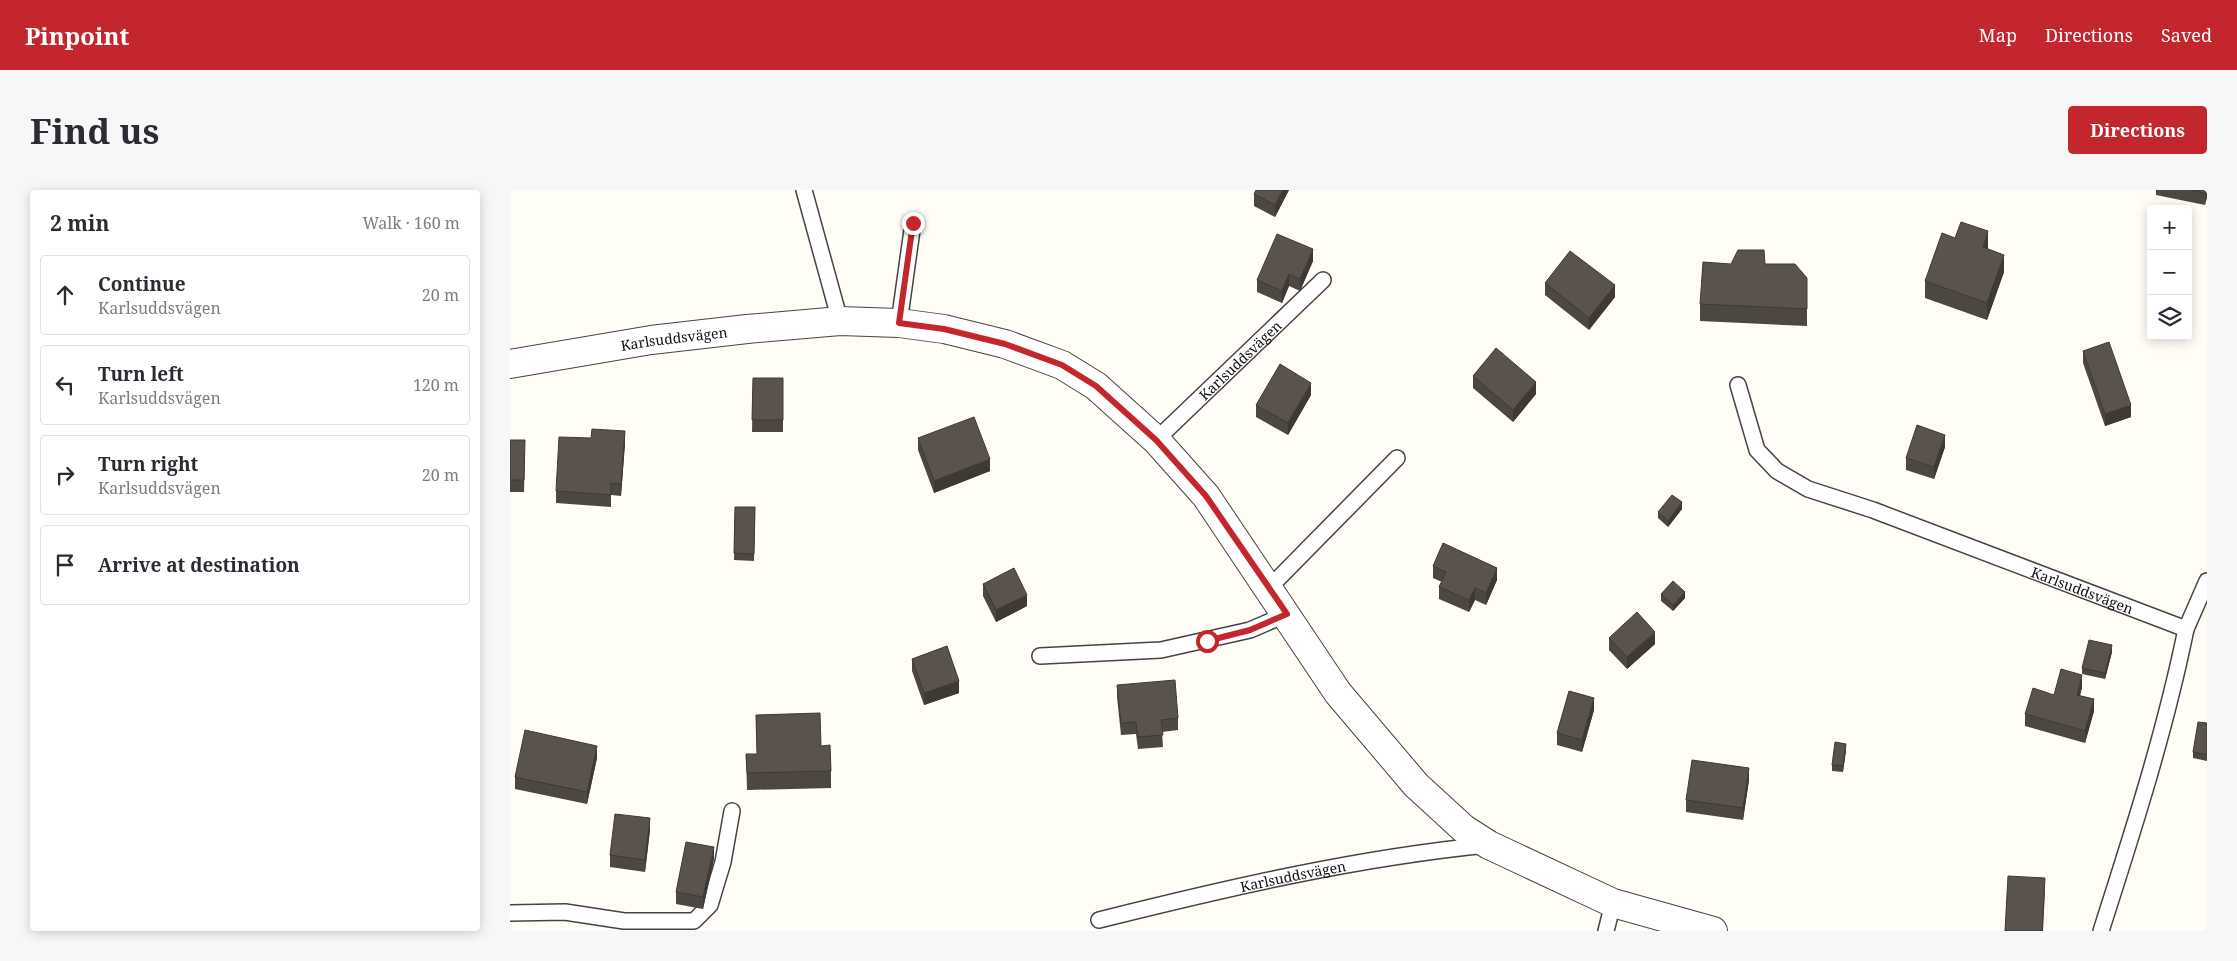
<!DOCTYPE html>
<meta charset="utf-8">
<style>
body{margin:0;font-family:"Noto Serif",serif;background:#f7f7f7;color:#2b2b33}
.controls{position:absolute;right:15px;top:15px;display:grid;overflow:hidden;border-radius:5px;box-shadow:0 2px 12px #0003}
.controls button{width:45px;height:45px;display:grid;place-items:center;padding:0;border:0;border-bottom:1px solid #e1e1e2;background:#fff;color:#2b2b33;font:25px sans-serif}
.stop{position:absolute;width:15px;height:15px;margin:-11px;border:4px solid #c4262e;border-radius:50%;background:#fff}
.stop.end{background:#c4262e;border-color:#fff;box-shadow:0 1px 5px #0008}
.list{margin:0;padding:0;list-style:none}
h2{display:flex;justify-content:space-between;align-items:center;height:65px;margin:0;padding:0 20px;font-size:21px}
h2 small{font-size:16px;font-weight:400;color:#7c7c81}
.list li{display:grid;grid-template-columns:32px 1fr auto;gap:15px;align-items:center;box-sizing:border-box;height:80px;margin:0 10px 10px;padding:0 10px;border:1px solid #e1e1e2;border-radius:5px}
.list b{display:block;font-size:19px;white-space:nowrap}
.list p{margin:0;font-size:16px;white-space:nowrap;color:#7c7c81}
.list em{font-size:16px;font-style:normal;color:#7c7c81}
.icon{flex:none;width:28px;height:28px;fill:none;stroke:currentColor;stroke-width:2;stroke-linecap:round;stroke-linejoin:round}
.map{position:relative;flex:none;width:1697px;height:741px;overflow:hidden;border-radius:5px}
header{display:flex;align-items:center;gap:30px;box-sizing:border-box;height:70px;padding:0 25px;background:#c4262e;color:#fff}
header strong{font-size:24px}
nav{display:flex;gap:28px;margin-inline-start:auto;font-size:18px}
.intro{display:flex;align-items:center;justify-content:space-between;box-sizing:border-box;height:120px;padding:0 30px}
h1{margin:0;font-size:35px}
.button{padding:12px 22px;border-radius:5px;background:#c4262e;color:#fff;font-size:18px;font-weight:700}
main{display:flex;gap:30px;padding:0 30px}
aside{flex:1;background:#fff;border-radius:5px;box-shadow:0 2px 12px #0003}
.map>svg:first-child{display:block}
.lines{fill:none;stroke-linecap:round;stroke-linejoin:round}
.service-casing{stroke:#444;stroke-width:18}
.minor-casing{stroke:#444;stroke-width:30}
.service{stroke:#fff;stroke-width:15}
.minor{stroke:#fff;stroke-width:28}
.wall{fill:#4d4742}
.shaded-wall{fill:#3f3936}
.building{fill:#5a524d;stroke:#3f3936}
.route{stroke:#c4262e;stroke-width:6}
.labels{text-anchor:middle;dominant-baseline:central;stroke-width:5;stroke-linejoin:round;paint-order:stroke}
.street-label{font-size:14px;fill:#111;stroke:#fff}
</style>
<header>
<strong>Pinpoint</strong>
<nav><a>Map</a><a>Directions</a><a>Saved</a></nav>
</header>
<div class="intro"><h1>Find us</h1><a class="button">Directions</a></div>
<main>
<aside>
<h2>2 min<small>Walk · 160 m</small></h2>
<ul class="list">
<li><svg class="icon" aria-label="ahead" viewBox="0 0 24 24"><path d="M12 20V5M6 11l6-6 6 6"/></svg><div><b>Continue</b><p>Karlsuddsvägen</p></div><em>20 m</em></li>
<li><svg class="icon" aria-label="left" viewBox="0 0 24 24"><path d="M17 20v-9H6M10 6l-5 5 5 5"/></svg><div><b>Turn left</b><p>Karlsuddsvägen</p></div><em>120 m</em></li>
<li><svg class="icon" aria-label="right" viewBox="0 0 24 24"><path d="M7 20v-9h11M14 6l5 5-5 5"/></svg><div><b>Turn right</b><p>Karlsuddsvägen</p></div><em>20 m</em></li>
<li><svg class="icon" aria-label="arrive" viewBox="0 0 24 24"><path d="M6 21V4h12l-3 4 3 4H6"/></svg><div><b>Arrive at destination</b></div></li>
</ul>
</aside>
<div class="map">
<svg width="1697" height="741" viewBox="0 0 1697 741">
<rect width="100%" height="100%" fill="#fffdf5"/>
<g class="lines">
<g class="service-casing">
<g id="service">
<path d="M294,0L330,131"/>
<path d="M389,133L403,33"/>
<path id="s1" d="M1228,195L1247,260L1267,281L1298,299L1363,320L1676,439C1655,542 1623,641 1591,741"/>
<path id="s2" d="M646,250L813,90"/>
<path d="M759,398L887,268"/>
<path d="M1676,439L1697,391"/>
<path d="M530,466L651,460L740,440L777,424"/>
<path d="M0,723L55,722L114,731H184L200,715L213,672L222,621"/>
<path id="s3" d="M589,730C717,698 846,668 977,655"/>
<path d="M1096,741L1103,713"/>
</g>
</g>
<g class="minor-casing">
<g id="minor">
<path id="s4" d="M0,174L141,150L237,139L330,131L389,133L434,139L495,154L552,175L586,196L646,250L696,306L828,503L906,595L954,639L979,655L1103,713L1203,741"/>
</g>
</g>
<use href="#service" class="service"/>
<use href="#minor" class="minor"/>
</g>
<path class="wall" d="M779,0L765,27L744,16V4Z
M1646,0H1697V7L1695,15L1646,5Z
M1478,59L1494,82L1477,130L1415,108V91Z
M803,71L790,101L779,96L772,113L747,102V90Z
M1221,74H1255L1297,88V136L1190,131V114Z
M1035,93L1105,107L1079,140L1035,105Z
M1573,161L1621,227L1595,236L1573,173Z
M963,186L1026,204L1003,232L963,198Z
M243,188H273V242H242Z
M801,205L778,245L746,227V215Z
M408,248L480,281L424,303L408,260Z
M0,250L15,262L14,302H0Z
M115,253L111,306L101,305V317L46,313V301Z
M1435,257L1424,289L1396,280V268Z
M225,317H245L244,371L224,370Z
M1172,319L1158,337L1148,328V322Z
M923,376L987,390L976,415L965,410L959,422L929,409V397L932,392L923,388Z
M473,394L517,416L486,432L473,406Z
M1151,404L1175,408L1163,421L1151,411Z
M1099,448L1145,454L1117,479L1099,460Z
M1602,462L1595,489L1572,484V478Z
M402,469L449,503L414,515L402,481Z
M607,495L668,528V540L652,542L653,557L628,559L626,544L611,545L607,507Z
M1572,497L1570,506L1584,521L1575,553L1515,536V524L1544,505Z
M1084,520L1072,562L1047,555V543Z
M246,525L311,556L321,581V598L237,600L236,564H247Z
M1697,533V571L1683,568V562Z
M1336,560L1333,582L1322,581V575Z
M87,568L77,614L5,599V587Z
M1239,590L1233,630L1176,622V610Z
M140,640L135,682L100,677V665Z
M204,669L193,719L166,714V702Z"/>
<path class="shaded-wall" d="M773,0H779L765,27V15Z
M1696,0H1697V7L1695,15Z
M1478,41V58L1473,74V57Z
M803,59V71L790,101V89Z
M1494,65V82L1477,130V113Z
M779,84V96L772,113V101Z
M1105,95V107L1079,140V128Z
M1026,192V204L1003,232V220Z
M801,193V205L778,245V233Z
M1621,215V227L1595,236V224Z
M115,241V253L111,306V294Z
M1435,245V257L1424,289V277Z
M480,269V281L424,303V291Z
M1172,312V319L1158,337V331Z
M987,378V390L976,415V403Z
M965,398V410L959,422V410Z
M1175,402V408L1163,421V415Z
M517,405V416L486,432V420Z
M1145,442V454L1117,479V467Z
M1602,455V462L1595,489V483Z
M1572,485V497L1567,517V505Z
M449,491V503L414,515V503Z
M1084,508V520L1072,562V550Z
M1584,509V521L1575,553V541Z
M1336,554V560L1333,582V576Z
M87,556V568L77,614V602Z
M1239,578V590L1233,630V618Z
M140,628V640L135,682V670Z
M204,657V669L193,719V707Z
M1535,688V700L1533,741H1532Z"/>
<path class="building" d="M746,0H773L765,15L744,4Z
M1681,0H1696L1695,3Z
M1451,32L1478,41L1473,57L1494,65L1477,113L1415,91L1432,43L1445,48Z
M767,44L803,59L790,89L779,84L772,101L747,90Z
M1228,60H1254L1255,74H1285L1297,88V119L1190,114L1193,72L1221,74Z
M1060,61L1105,95L1079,128L1035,93Z
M1599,152L1621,215L1595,224L1573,161Z
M986,158L1026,192L1003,220L963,186Z
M770,174L801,193L778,233L746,215Z
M243,188H273V230H242Z
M464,227L480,269L424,291L408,248Z
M1407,235L1435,245L1424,277L1396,268Z
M82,239L115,241L111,294L101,293V305L46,301L49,247L81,248Z
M0,250H15L14,290H0Z
M1162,305L1172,312L1158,331L1148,322Z
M225,317H245L244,364L224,363Z
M933,353L987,378L976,403L965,398L959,410L929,397L936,382L923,376Z
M504,378L517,405L486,420L473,394Z
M1163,391L1175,402L1163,415L1151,404Z
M1127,422L1145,442L1117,467L1099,448Z
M1579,450L1602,455L1595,483L1572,478Z
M437,456L449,491L414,503L402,469Z
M1551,479L1572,485L1567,505L1584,509L1575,541L1515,524L1523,498L1544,505Z
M665,490L668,528L651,530L653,545L628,547L626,532L611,533L607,495Z
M1059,501L1084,508L1072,550L1047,543Z
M310,523L311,556L320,555L321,581L237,583L236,564H247L246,525Z
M1688,532L1697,533V565L1683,562Z
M15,540L87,556L77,602L5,587Z
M1325,552L1336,554L1333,576L1322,575Z
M1182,570L1239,578L1233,618L1176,610Z
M105,624L140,628L135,670L100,665Z
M176,652L204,657L193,707L166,702Z
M1498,686L1535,688L1532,741H1495Z"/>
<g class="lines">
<path class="route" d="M403,33L389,133L434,139L495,154L552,175L586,196L646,250L696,306L777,424L740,440L697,451"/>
</g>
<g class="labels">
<g class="street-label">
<text stroke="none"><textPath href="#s4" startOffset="166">Karlsuddsvägen</textPath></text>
<text stroke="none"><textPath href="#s2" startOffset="116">Karlsuddsvägen</textPath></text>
<text stroke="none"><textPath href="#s1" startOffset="425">Karlsuddsvägen</textPath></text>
<text stroke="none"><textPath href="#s3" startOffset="199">Karlsuddsvägen</textPath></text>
</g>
</g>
</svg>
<div class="controls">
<button>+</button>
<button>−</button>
<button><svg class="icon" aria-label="layers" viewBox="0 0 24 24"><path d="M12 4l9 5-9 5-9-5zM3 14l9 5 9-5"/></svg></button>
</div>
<div class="stop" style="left:697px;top:451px"></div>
<div class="stop end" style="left:403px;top:33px"></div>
</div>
</main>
